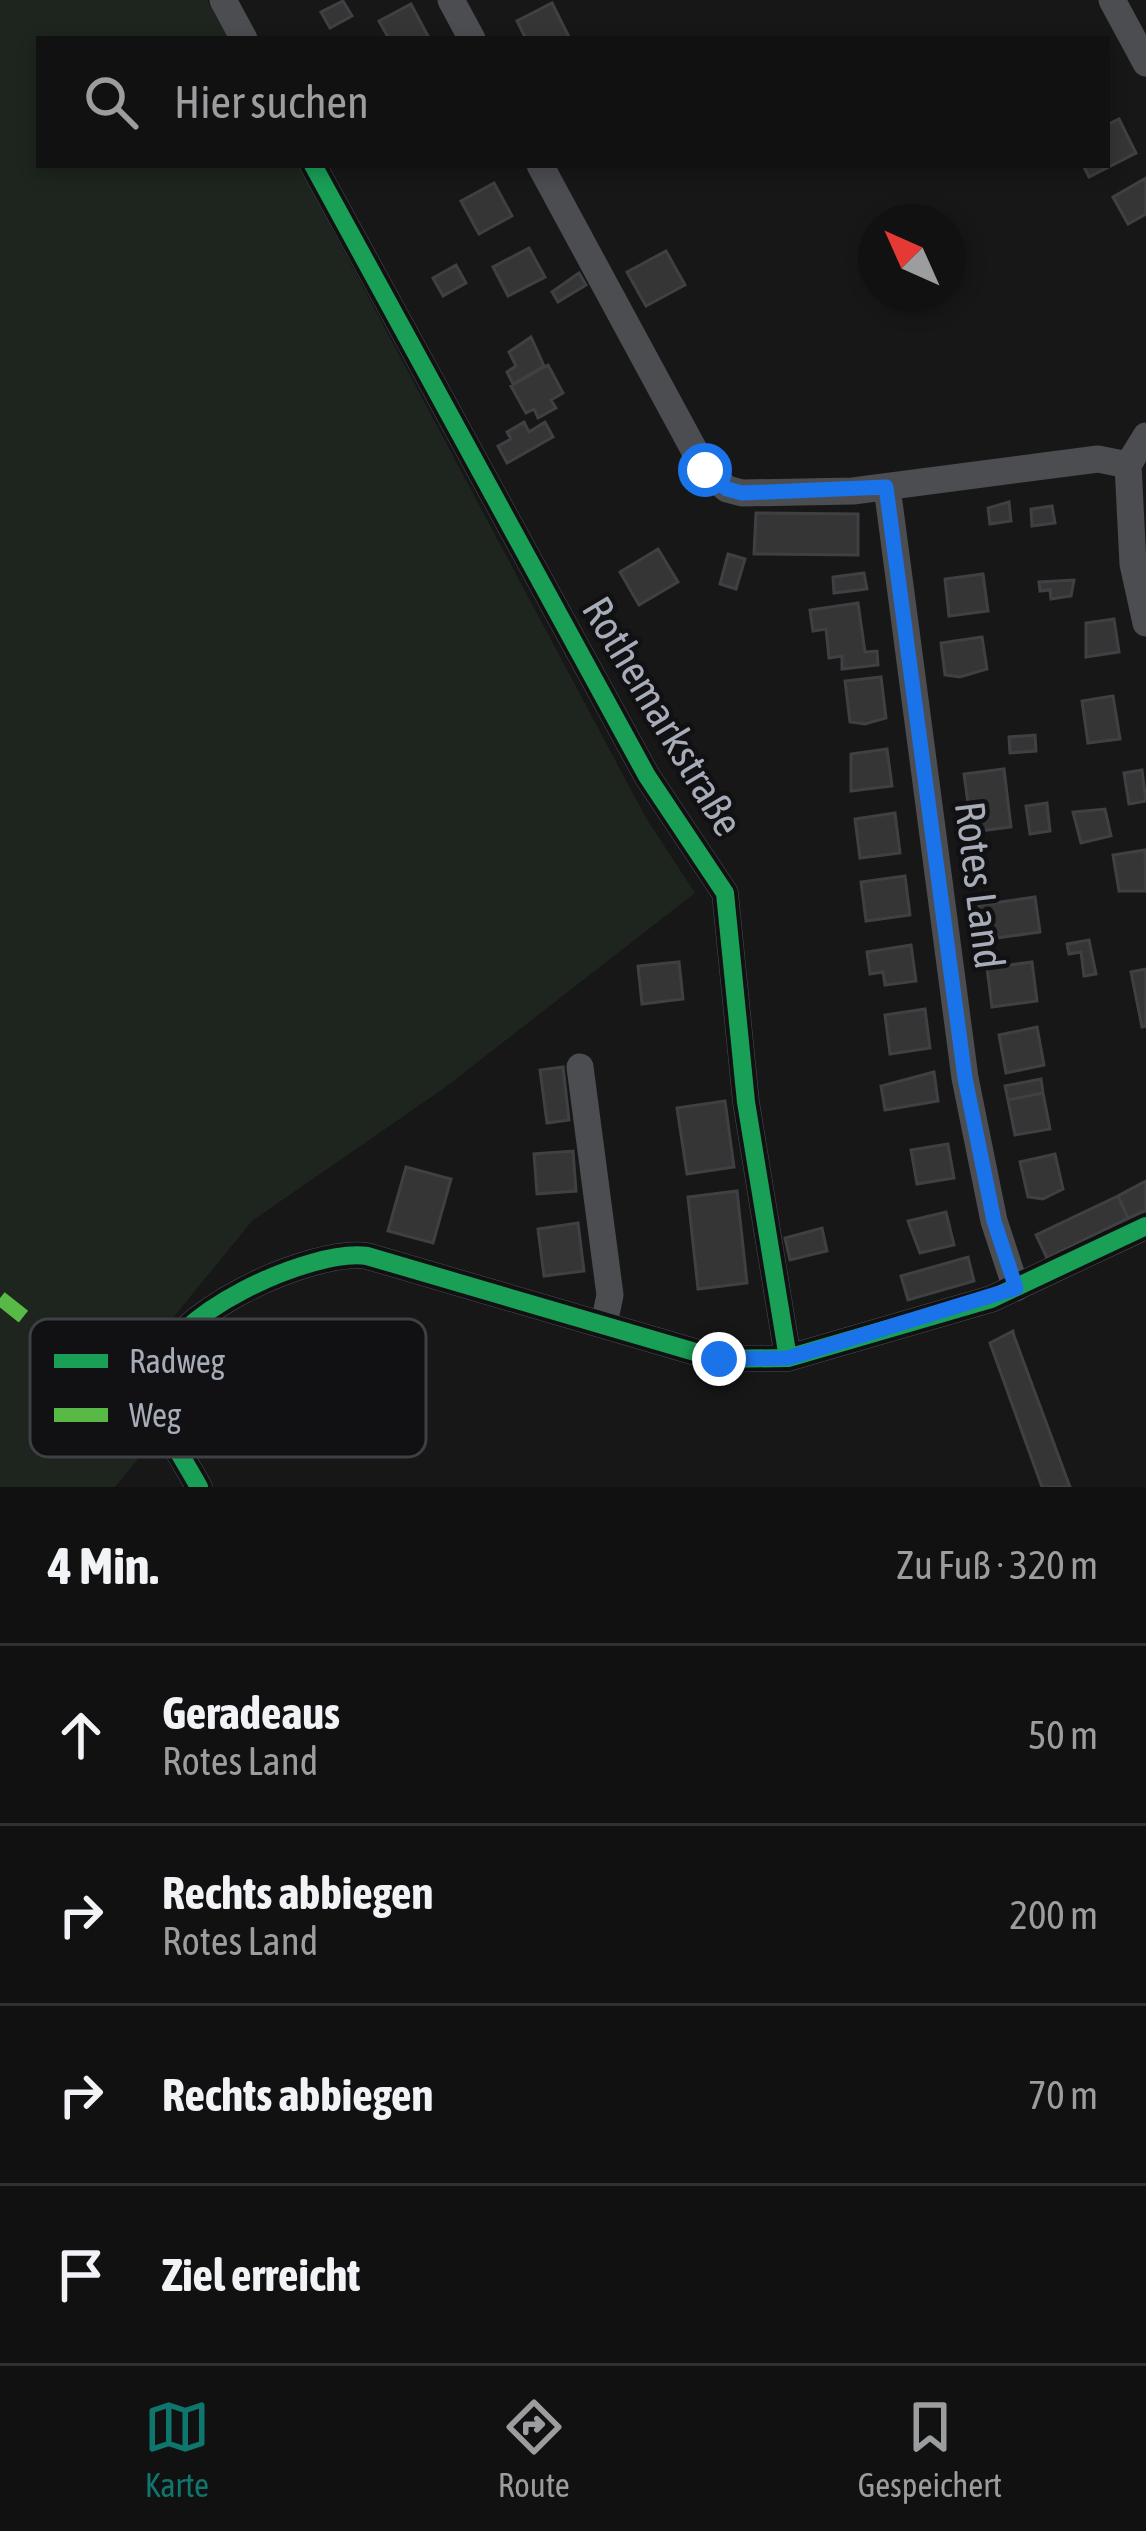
<!DOCTYPE html>
<html lang="de">
<meta charset="utf-8">
<style>
body{margin:0;font-family:"Asap Condensed",sans-serif;background:#1a1a1a;color:#f1f3f6}
.compass{position:absolute;left:858px;top:204px;width:108px;height:108px;border-radius:50%;background:#111;box-shadow:0 6px 18px #0003;rotate:315deg}
.stop{position:absolute;width:36px;height:36px;margin:-27px;border:9px solid #1a73e8;border-radius:50%;background:#fff}
.stop.end{background:#1a73e8;border-color:#fff;box-shadow:0 3px 12px #0008}
.list{margin:0;padding:0;list-style:none}
h2{display:flex;justify-content:space-between;align-items:center;height:156px;margin:0;padding:0 48px;font-size:51px}
h2 small{font-size:39px;font-weight:400;color:#9c9d9f}
.list li{display:grid;grid-template-columns:78px 1fr auto;gap:36px;align-items:center;box-sizing:border-box;height:180px;padding:0 48px;border-top:3px solid #303131}
.list b{display:block;font-size:45px;white-space:nowrap}
.list p{margin:0;font-size:39px;white-space:nowrap;color:#9c9d9f}
.list em{font-size:39px;font-style:normal;color:#9c9d9f}
.icon{flex:none;width:66px;height:66px;fill:none;stroke:currentColor;stroke-width:2;stroke-linecap:round;stroke-linejoin:round}
.map{position:relative;flex:none;width:1146px;height:1487px;overflow:hidden}
.search{position:absolute;background:#111;box-shadow:0 6px 18px #0003;left:36px;right:36px;top:36px;height:132px;display:flex;align-items:center;gap:30px;box-sizing:border-box;padding:0 42px;border-radius:0px;color:#9c9d9f;font-size:45px}
.sheet{height:876px;background:#111}
nav{display:flex;justify-content:space-around;align-items:center;box-sizing:border-box;height:168px;border-top:3px solid #303131;background:#111;font-size:33px;color:#9c9d9f}
nav a{display:grid;justify-items:center;gap:6px}
nav .on{color:#0f766e}
.map>svg:first-child{display:block}
.green{fill:#1d251e}
.building{fill:#353536;stroke:#3f4043;stroke-width:3}
.lines{fill:none;stroke-linecap:round;stroke-linejoin:round}
.minor{stroke:#4b4d50;stroke-width:27}
.quiet{stroke:#58b947;stroke-width:15;stroke-dasharray:30 15;stroke-linecap:butt}
.cycleway-casing{stroke:#111113;stroke-width:26}
.cycleway{stroke:#1a9f57;stroke-width:18}
.route{stroke:#1a73e8;stroke-width:15}
.labels{text-anchor:middle;dominant-baseline:central;stroke-width:9;stroke-linejoin:round;paint-order:stroke}
.street-label{font-size:42px;fill:#a7acb9;stroke:#111113}
.key{fill:#111113;stroke:#3e4045;stroke-width:3}
.key-label{font-size:33px;fill:#a7acb9}
</style>
<div class="map">
<svg width="1146" height="1487" viewBox="0 0 1146 1487">
<rect width="100%" height="100%" fill="#171717"/>
<path class="green" d="M0,0H207L229,39H39V165H298L646,818L695,893L443,1089L252,1221L146,1351L155,1438L115,1487H0Z"/>
<path class="building" d="M343,1L352,16L330,28L321,12Z
M552,3L570,39H526L517,21Z
M411,4L429,38L389,39L379,21Z
M1119,119L1136,153L1089,177L1083,165H1107V125Z
M1146,178V214L1128,224L1113,197Z
M494,183L512,216L479,234L461,201Z
M529,248L545,277L508,296L493,267Z
M666,251L685,285L646,306L627,272Z
M456,265L466,283L443,296L433,278Z
M579,273L586,285L558,302L552,292Z
M531,337L544,366L513,384L507,372L516,366L509,352Z
M548,365L563,393L551,400L556,408L538,418L534,409L526,413L511,386Z
M524,422L529,432L545,422L553,437L507,463L498,446L511,439L507,432Z
M1009,502L1011,521L990,524L988,508Z
M1052,506L1055,523L1032,526L1031,509Z
M756,513L858,514V555L754,554Z
M658,549L678,582L639,605L620,572Z
M728,554L745,559L736,589L720,584Z
M864,573L867,589L834,593L833,577Z
M983,574L988,611L949,616L945,579Z
M1074,580L1071,596L1051,599L1050,590L1040,591L1039,582Z
M858,603L865,652L877,651L878,665L842,669V656L829,658L826,629L813,631L810,610Z
M1114,619L1119,652L1086,657V623Z
M982,637L987,669L960,677L945,675L941,643Z
M881,677L886,718L865,724L850,722L845,681Z
M1113,696L1120,739L1088,743L1082,701Z
M1035,735L1036,751L1010,753L1009,737Z
M887,749L892,786L851,791V754Z
M1004,769L1011,827L972,832L964,774Z
M1142,770L1146,801L1129,804L1124,773Z
M1047,803L1050,831L1030,834L1026,806Z
M1105,809L1111,836L1081,843L1073,812Z
M895,813L900,853L860,858L855,819Z
M1145,850L1146,891H1119L1113,855Z
M905,876L910,915L866,921L861,882Z
M1035,897L1040,932L983,940L979,905Z
M1089,940L1096,974L1084,976L1081,952L1069,954L1067,944Z
M911,945L916,981L885,985L883,972L870,974L867,952Z
M679,962L683,999L642,1004L638,966Z
M1032,962L1037,1001L992,1007L987,968Z
M1146,969V1026L1142,1027L1131,972Z
M925,1009L930,1048L890,1054L885,1015Z
M1037,1027L1044,1065L1006,1073L999,1035Z
M563,1067L569,1120L547,1123L540,1070Z
M934,1072L938,1101L885,1110L881,1086Z
M1041,1079L1043,1093L1008,1100L1005,1086Z
M1043,1093L1050,1129L1015,1135L1008,1100Z
M725,1101L734,1167L687,1174L677,1108Z
M948,1144L954,1178L917,1184L911,1150Z
M573,1151L576,1191L537,1194L534,1154Z
M1055,1154L1063,1189L1043,1199L1028,1197L1020,1162Z
M406,1167L451,1179L433,1243L388,1231Z
M1146,1181V1210L1128,1218L1118,1196Z
M737,1191L747,1283L698,1289L688,1197Z
M1118,1196L1128,1218L1047,1258L1036,1235Z
M946,1212L954,1245L920,1253L908,1221Z
M578,1223L584,1271L544,1276L538,1229Z
M822,1228L827,1251L790,1260L785,1238Z
M968,1257L974,1281L908,1300L901,1276Z
M1013,1331L1014,1336L1070,1487H1042L990,1343Z"/>
<g class="lines">
<path class="minor" d="M223,0L244,39
M451,0L472,39
M1112,0L1146,63
M313,165L647,776L725,893L746,1102L788,1358
M540,165L705,470L727,489L742,493L853,491L1098,459L1128,465L1146,436
M1128,465L1133,564L1146,623
M887,487L965,1078L994,1221L1016,1288
M580,1067L610,1295L604,1324
M199,1487C181,1454 152,1416 156,1377C163,1315 312,1248 367,1256L719,1359L788,1358L991,1299L1146,1226"/>
<path class="quiet" d="M0,1298L164,1429"/>
<g class="cycleway-casing">
<path id="cycleway" d="M313,165L647,776L725,893L746,1102L788,1358
M199,1487C181,1454 152,1416 156,1377C163,1315 312,1248 367,1256L719,1359L788,1358L991,1299L1146,1226"/>
</g>
<use href="#cycleway" class="cycleway"/>
</g>
<g class="lines">
<path class="route" d="M705,470L727,489L742,493L886,487L965,1078L994,1221L1016,1288L788,1358L719,1359"/>
</g>
<g class="labels">
<g class="street-label">
<text transform="translate(663 716) rotate(59)">Rothemarkstraße</text>
<text transform="translate(980 885) rotate(83)">Rotes Land</text>
</g>
</g>
<rect x="30" y="1319" width="396" height="138" rx="18" class="key"/>
<rect x="54" y="1354" width="54" height="14" fill="#1a9f57"/>
<rect x="54" y="1408" width="54" height="14" fill="#58b947"/>
<g class="key-label">
<text x="129" y="1373">Radweg</text>
<text x="129" y="1427">Weg</text>
</g>
</svg>
<svg class="compass" viewBox="-18 -18 36 36"><path d="M0-13l5 13h-10z" fill="#e53935"/><path d="M0 13l5-13h-10z" fill="#9c9d9f"/></svg>
<div class="stop" style="left:705px;top:470px"></div>
<div class="stop end" style="left:719px;top:1359px"></div>
<div class="search"><svg class="icon" aria-label="search" viewBox="0 0 24 24"><circle cx="10" cy="10" r="6"/><path d="M15 15l6 6"/></svg>Hier suchen</div>
</div>
<section class="sheet">
<h2>4 Min.<small>Zu Fuß · 320 m</small></h2>
<ul class="list">
<li><svg class="icon" aria-label="ahead" viewBox="0 0 24 24"><path d="M12 20V5M6 11l6-6 6 6"/></svg><div><b>Geradeaus</b><p>Rotes Land</p></div><em>50 m</em></li>
<li><svg class="icon" aria-label="right" viewBox="0 0 24 24"><path d="M7 20v-9h11M14 6l5 5-5 5"/></svg><div><b>Rechts abbiegen</b><p>Rotes Land</p></div><em>200 m</em></li>
<li><svg class="icon" aria-label="right" viewBox="0 0 24 24"><path d="M7 20v-9h11M14 6l5 5-5 5"/></svg><div><b>Rechts abbiegen</b></div><em>70 m</em></li>
<li><svg class="icon" aria-label="arrive" viewBox="0 0 24 24"><path d="M6 21V4h12l-3 4 3 4H6"/></svg><div><b>Ziel erreicht</b></div></li>
</ul>
</section>
<nav>
<a class="on"><svg class="icon" aria-label="map" viewBox="0 0 24 24"><path d="M3 6l6-2 6 2 6-2v14l-6 2-6-2-6 2zM9 4v14M15 6v14"/></svg>Karte</a>
<a><svg class="icon" aria-label="directions" viewBox="0 0 24 24"><path d="M12 3l9 9-9 9-9-9zM9 14v-3h6M13 9l2 2-2 2"/></svg>Route</a>
<a><svg class="icon" aria-label="saved" viewBox="0 0 24 24"><path d="M7 4h10v16l-5-4-5 4z"/></svg>Gespeichert</a>
</nav>
